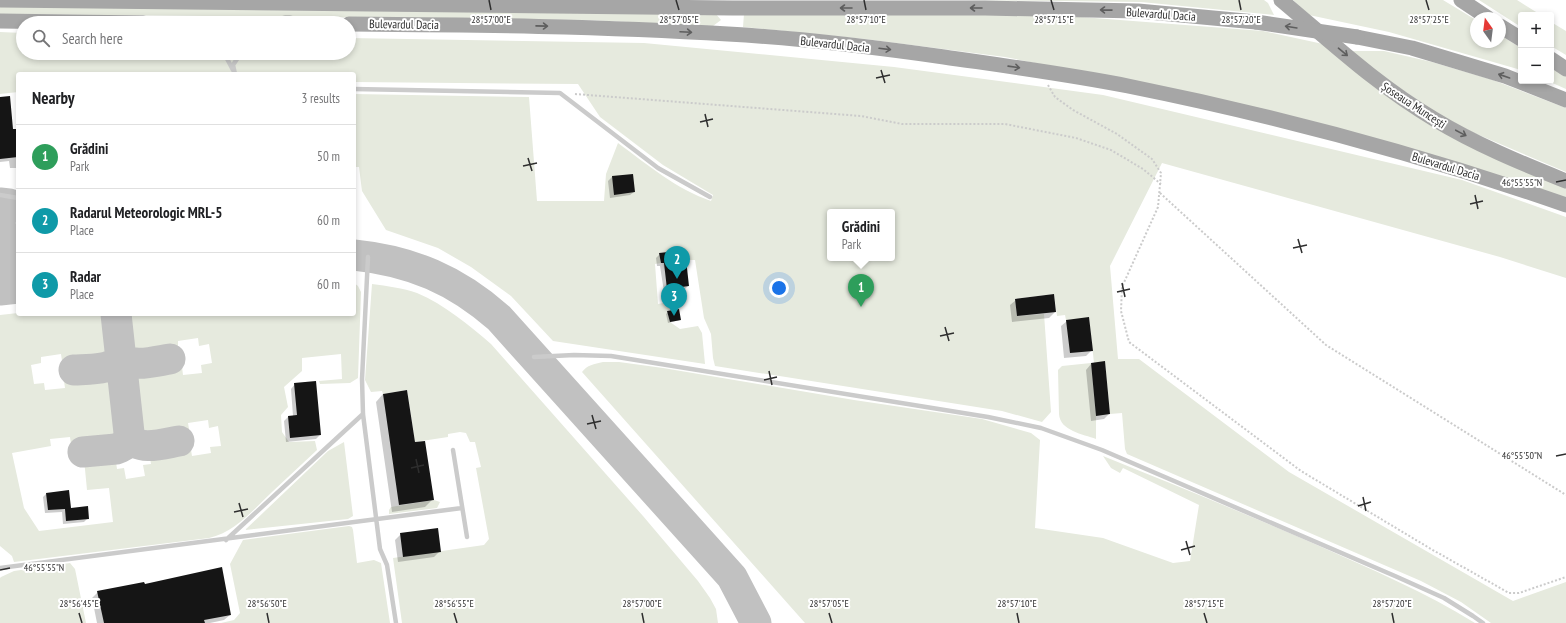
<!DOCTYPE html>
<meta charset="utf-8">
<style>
body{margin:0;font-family:"PT Sans Narrow",sans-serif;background:#f2f2f2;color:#202124}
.controls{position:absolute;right:12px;top:12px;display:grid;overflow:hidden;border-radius:4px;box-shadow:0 2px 6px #0003}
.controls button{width:36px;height:36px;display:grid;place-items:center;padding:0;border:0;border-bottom:1px solid #e0e0e0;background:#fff;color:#202124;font:20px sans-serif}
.compass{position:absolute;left:1470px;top:12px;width:36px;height:36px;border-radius:50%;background:#fff;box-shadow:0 2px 6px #0003;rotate:346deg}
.you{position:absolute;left:779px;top:288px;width:14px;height:14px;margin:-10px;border:3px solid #fff;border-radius:50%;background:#1a73e8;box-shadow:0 0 0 6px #1a73e833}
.badge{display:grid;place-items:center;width:26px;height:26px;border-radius:50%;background:#d93025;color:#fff;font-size:13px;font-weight:700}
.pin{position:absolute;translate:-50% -33px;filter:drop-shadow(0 1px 2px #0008)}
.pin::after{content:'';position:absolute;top:21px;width:14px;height:12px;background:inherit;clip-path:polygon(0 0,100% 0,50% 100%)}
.popup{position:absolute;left:827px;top:209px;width:68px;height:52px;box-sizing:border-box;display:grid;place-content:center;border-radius:4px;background:#fff;filter:drop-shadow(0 1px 3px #0005);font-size:13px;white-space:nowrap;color:#757577}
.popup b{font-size:15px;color:#202124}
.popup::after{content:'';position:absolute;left:50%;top:100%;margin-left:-8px;border:8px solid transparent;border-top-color:#fff}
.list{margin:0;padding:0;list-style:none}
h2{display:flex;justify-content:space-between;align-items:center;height:52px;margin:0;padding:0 16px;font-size:17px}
h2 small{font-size:13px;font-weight:400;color:#757577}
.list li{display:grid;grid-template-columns:26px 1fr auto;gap:12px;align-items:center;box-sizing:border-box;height:64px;padding:0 16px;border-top:1px solid #e0e0e0}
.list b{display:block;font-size:15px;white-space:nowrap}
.list p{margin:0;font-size:13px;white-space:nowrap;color:#757577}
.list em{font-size:13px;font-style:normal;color:#757577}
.icon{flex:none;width:22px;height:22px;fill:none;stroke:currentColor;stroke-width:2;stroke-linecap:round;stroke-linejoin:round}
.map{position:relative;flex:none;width:1566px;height:623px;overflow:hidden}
.search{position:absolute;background:#fff;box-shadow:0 2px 6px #0003;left:16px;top:16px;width:340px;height:44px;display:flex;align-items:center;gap:10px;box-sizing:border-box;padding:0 14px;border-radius:22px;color:#757577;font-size:15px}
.panel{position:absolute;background:#fff;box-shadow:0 2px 6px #0003;left:16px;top:72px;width:340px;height:244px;border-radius:4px}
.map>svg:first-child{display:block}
.green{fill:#e6eade;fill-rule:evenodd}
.shadow{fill:#0003}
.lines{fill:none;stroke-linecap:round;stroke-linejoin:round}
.taxiway{stroke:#c1c1c1;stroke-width:31}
.building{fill:#151515}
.path{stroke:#cbcbcb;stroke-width:2;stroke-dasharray:2 2;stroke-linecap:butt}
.service{stroke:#cbcbcb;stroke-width:4.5}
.primary{stroke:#a6a6a6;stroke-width:15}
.primary-bridge{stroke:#a6a6a6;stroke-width:15}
.oneway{stroke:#5e5e5e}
.ticks{fill:none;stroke:#2e2e2e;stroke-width:1.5}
.labels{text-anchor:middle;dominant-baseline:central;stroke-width:4;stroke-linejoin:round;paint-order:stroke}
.street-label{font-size:12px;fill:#2e2e2e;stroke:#fff}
.ticks-label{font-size:10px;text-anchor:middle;fill:#2e2e2e;stroke:#fff;stroke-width:4;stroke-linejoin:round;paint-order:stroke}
</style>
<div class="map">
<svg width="1566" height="623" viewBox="0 0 1566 623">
<rect width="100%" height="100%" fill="#fff"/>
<path class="green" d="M962,0H1264L1268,3L1274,15L1141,2Z
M1293,0H1443L1476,20V42H1500V35L1521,48V70L1389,32L1309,15Z
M1479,0H1517L1541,15H1521V27Z
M0,5L716,14L721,20L713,26L587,20L0,14Z
M744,14L1055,15L1263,31L1323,44L1377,89L1566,186V198L1195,95L1005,57L865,39L743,27Z
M1551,22L1566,31V55L1551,46Z
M0,32L23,33V53H349V38L644,43L894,67L1103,95L1462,180L1566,217V278L1500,257L1162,163L1110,266L1118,359H1139L1289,472L1513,601L1566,582V623H1491L1461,602L1421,581L1127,454L1125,449L1122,413L1110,414L1105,362L1094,363L1089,318L1066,320L1065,315L1057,316L1054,294L1015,299L1017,316L1044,314L1051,412L1042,422L1002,411L715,366L713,358L711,334L704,318L695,260H686L684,250L659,253L661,263L655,264L658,304L668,302L670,310L667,311L670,322L680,329L698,326L702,333L705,364L553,341L511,296L471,267L438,248L386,230L362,191L359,167H354V94L529,97L537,201H604L606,174L618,143C648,165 676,189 711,201L713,195L663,165L600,117L578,84L354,82V74H18V92L0,94ZM830,212H892V258H830Z
M1352,51H1384L1432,62L1493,80L1566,108V172L1472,132L1439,115L1373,70Z
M1551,67L1566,76V89L1548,81H1551Z
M354,283L358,286L361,292L358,378L350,383L320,384L319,381L342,379L341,354L302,358V371L284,387L288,407L281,415L282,432L289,442L315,441L317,450C302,464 287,478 272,492C253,510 235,532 209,538L14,562L12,556L0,546V315L18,313V314H105L107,324L110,323L113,345L109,346L110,355L104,356V360L73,364L72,360L62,361L61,354L41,357V363L31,365L34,384L44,383L45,390L65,388L64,381L75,380L74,377L105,372L106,376H113L114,385H117L123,427L118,428L120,438L113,439L114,442L82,446L81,442L71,444L70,437L50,439L51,446L12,453L24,508L39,531L113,522L109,488L87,490L84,459L115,455L117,469L124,468L126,479L145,476L143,465L151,464L149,451L180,447L181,451L191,450L192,456L211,453L210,447L221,446L218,426L209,428L208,420L188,423L189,429L178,431V434L147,439L146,435L140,436L138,425H135L129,384L134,383L132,373L139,372V369L170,364L171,369L182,367L183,375L202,373L201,365L212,363L209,344L199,346L198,338L178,341V347L169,349L170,352L138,356L137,352L130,353L129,344H126L123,322L127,321L126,314H354Z
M372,284C387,286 403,288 417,293C445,305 469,325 491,344L643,516L698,581L710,598L716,609L718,623H402L393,558L484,545L489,539L476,468L481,467L475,442H470L466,433L460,432L448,434V437L415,442L407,390L383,394L382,391L371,392L365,380Z
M603,362H619L663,368L854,400L982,419L1031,433L1040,440L1035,528L1103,538L1173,563L1190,561L1199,505L1123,468L1120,473L1111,468L1103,456C1175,485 1246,514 1317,545C1371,569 1425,592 1475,623H805L582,372C587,365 594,364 603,362Z
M1091,363L1096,416V439C1083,434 1060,431 1059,414L1058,370L1062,366Z
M344,442L353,516L348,519L245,530L328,451Z
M434,500L440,502L437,508L389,514V510L391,507Z
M349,526L352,527L353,530L357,563L374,560L381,563L390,623H221L234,620L240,613L230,564L243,540Z
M70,563L75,569L86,623H0V578L1,577L14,571Z"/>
<path class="shadow" d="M0,98L12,130H18V168H10L9,161L0,162Z
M632,175L634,192L630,195L610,198L608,181L612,177Z
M660,254L688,286L685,289L664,292L660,266H657L656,258Z
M1053,296L1055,312L1049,318L1012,322L1010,305L1016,300Z
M668,312L680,320L668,323L666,314Z
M1067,321L1092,350L1086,356L1064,358L1061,326Z
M1091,364L1109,414L1104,419L1091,421L1086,370Z
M295,384L320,435L316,439L286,442L284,421L288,417L293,416L291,389Z
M383,394L414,443L433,499L425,507L392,512L376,402Z
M46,494L70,509L88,518L84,522L63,524L62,512L45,513L43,497Z
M401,534L440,551L434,557L398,562L395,540Z
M144,585L230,615L224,620L210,623H97L92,598L98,592Z"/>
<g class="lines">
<path class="taxiway" d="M0,203L9,204L18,207
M0,222L5,257L0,272
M354,255C412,261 456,280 499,318L732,577L756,623
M0,290L18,288
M121,356C130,369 156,361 170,359
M74,370C88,369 116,371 121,354
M130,437C139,452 166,443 179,441
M83,452L116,449L121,447L130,442L116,314"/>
</g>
<path class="building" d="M10,96L13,129H18V157L0,159V97Z
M633,174L635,192L614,195L612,176Z
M685,250L689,286L667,289L664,263H661L659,253Z
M1054,294L1056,312L1017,316L1015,299Z
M679,309L681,320L670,322L667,311Z
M1089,317L1093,351L1070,353L1066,320Z
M1105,361L1110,414L1096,416L1091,363Z
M316,381L321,435L290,438L288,416L297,415L294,383Z
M407,390L415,442L425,441L434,500L399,505L383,394Z
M69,490L71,508L88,506L89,519L66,521L65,509L48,510L46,493Z
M438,528L441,552L403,557L400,533Z
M222,567L231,615L204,620L205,623H104L97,591L144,582L145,584Z"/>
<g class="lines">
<path class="path" d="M1048,85L1055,97L1073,110L1117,134L1152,159L1161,173L1158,207L1122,287L1121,311L1129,342L1301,471L1431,549L1509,593H1519L1566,577
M575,94L861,116L902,124H1005L1076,138L1111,150L1143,169L1161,184
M1160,193L1326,345L1566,495"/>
<path class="service" d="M224,53L233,70
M235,74L233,65L241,53
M354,89L560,93L658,168L710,197
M0,195L18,198
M368,257L362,379L363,414L380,549L387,565L396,623
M534,357L574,355L611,356L988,417L1041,428L1102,450L1395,576L1444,598L1473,616L1483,623
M453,450L467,537
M226,540L363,414
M0,568L462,508"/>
<path class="primary" d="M0,0L732,8H985L1138,11L1256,22
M1281,0C1330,41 1378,86 1434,119C1475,144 1521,163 1566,181
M1461,0L1488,18
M0,21L143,23
M285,23H290
M349,24C475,25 602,26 728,34C800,38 873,47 944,57C1006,66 1067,74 1128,86C1277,116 1423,155 1566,205
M1500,26L1521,39
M1357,37L1412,48L1505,76L1566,100
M1551,59L1566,69"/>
<path class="primary-bridge" d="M1256,22L1357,37"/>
</g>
<defs><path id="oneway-shaft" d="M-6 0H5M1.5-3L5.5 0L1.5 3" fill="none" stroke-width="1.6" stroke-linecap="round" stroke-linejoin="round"/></defs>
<g class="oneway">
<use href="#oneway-shaft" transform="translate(846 8) rotate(180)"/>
<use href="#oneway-shaft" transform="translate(976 8) rotate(180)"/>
<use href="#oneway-shaft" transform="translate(1106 10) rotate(-179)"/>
<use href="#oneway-shaft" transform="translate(542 26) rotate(1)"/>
<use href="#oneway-shaft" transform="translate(1291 27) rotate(-171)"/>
<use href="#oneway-shaft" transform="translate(686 32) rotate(3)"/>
<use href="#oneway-shaft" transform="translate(885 49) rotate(7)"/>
<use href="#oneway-shaft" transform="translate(1343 52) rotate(40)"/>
<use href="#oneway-shaft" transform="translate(1014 67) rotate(8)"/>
<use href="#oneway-shaft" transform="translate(1504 76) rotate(-161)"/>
<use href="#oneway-shaft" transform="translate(1461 133) rotate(28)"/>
</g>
<path class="ticks" d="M489,0L491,10M676,0L679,10M864,0L866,10M1051,0L1054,10M1239,0L1241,10M1426,0L1429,10M881,70L885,83M876,78L890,75M705,114L708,127M700,122L713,119M528,158L532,171M523,166L537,163M1556,182L1566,180M1475,195L1478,209M1470,204L1483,201M1298,239L1302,253M1293,248L1307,245M1122,283L1125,297M1117,292L1130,289M945,327L949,341M940,336L954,333M769,371L772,385M764,380L777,377M592,415L596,429M587,424L601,421M1556,456L1566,454M416,459L419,473M411,468L424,465M1363,497L1366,511M239,503L243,517M1358,506L1371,502M234,512L248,509M1186,541L1190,555M1181,550L1195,546M0,570L10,568M79,613L82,623M267,613L269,623M454,613L457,623M642,613L644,623M829,613L832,623M1017,613L1019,623M1204,613L1207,623M1392,613L1394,623"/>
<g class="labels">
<g class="street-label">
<text transform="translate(1161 14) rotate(4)">Bulevardul Dacia</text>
<text transform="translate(404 24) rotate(1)">Bulevardul Dacia</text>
<text transform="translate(835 44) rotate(6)">Bulevardul Dacia</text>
<text transform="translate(1414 105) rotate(33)">Șoseaua Muncești</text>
<text transform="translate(1446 166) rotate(17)">Bulevardul Dacia</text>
</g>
</g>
<g class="ticks-label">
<text x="491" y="23">28°57'00"E</text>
<text x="679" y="23">28°57'05"E</text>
<text x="866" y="23">28°57'10"E</text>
<text x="1054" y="23">28°57'15"E</text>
<text x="1241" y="23">28°57'20"E</text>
<text x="1429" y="23">28°57'25"E</text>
<text x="1522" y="186">46°55'55"N</text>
<text x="1522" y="459">46°55'50"N</text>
<text x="44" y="571">46°55'55"N</text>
<text x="79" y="607">28°56'45"E</text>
<text x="267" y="607">28°56'50"E</text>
<text x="454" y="607">28°56'55"E</text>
<text x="642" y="607">28°57'00"E</text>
<text x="829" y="607">28°57'05"E</text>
<text x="1017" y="607">28°57'10"E</text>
<text x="1204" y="607">28°57'15"E</text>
<text x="1392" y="607">28°57'20"E</text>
</g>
</svg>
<div class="controls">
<button>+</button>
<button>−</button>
</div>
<svg class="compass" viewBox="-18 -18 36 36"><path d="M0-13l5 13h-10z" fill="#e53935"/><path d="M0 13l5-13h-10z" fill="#757577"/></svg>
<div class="you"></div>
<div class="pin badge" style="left:861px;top:307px;background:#2e9e5b">1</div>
<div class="popup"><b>Grădini</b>Park</div>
<div class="pin badge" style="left:677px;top:279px;background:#0f9aa8">2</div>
<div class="pin badge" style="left:674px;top:316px;background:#0f9aa8">3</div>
<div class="search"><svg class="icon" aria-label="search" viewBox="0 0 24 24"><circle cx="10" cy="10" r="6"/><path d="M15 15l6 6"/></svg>Search here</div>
<section class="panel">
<h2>Nearby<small>3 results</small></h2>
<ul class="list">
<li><span class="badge" style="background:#2e9e5b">1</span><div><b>Grădini</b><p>Park</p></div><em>50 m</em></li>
<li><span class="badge" style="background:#0f9aa8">2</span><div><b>Radarul Meteorologic MRL-5</b><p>Place</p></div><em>60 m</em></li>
<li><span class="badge" style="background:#0f9aa8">3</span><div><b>Radar</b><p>Place</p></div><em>60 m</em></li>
</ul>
</section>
</div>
